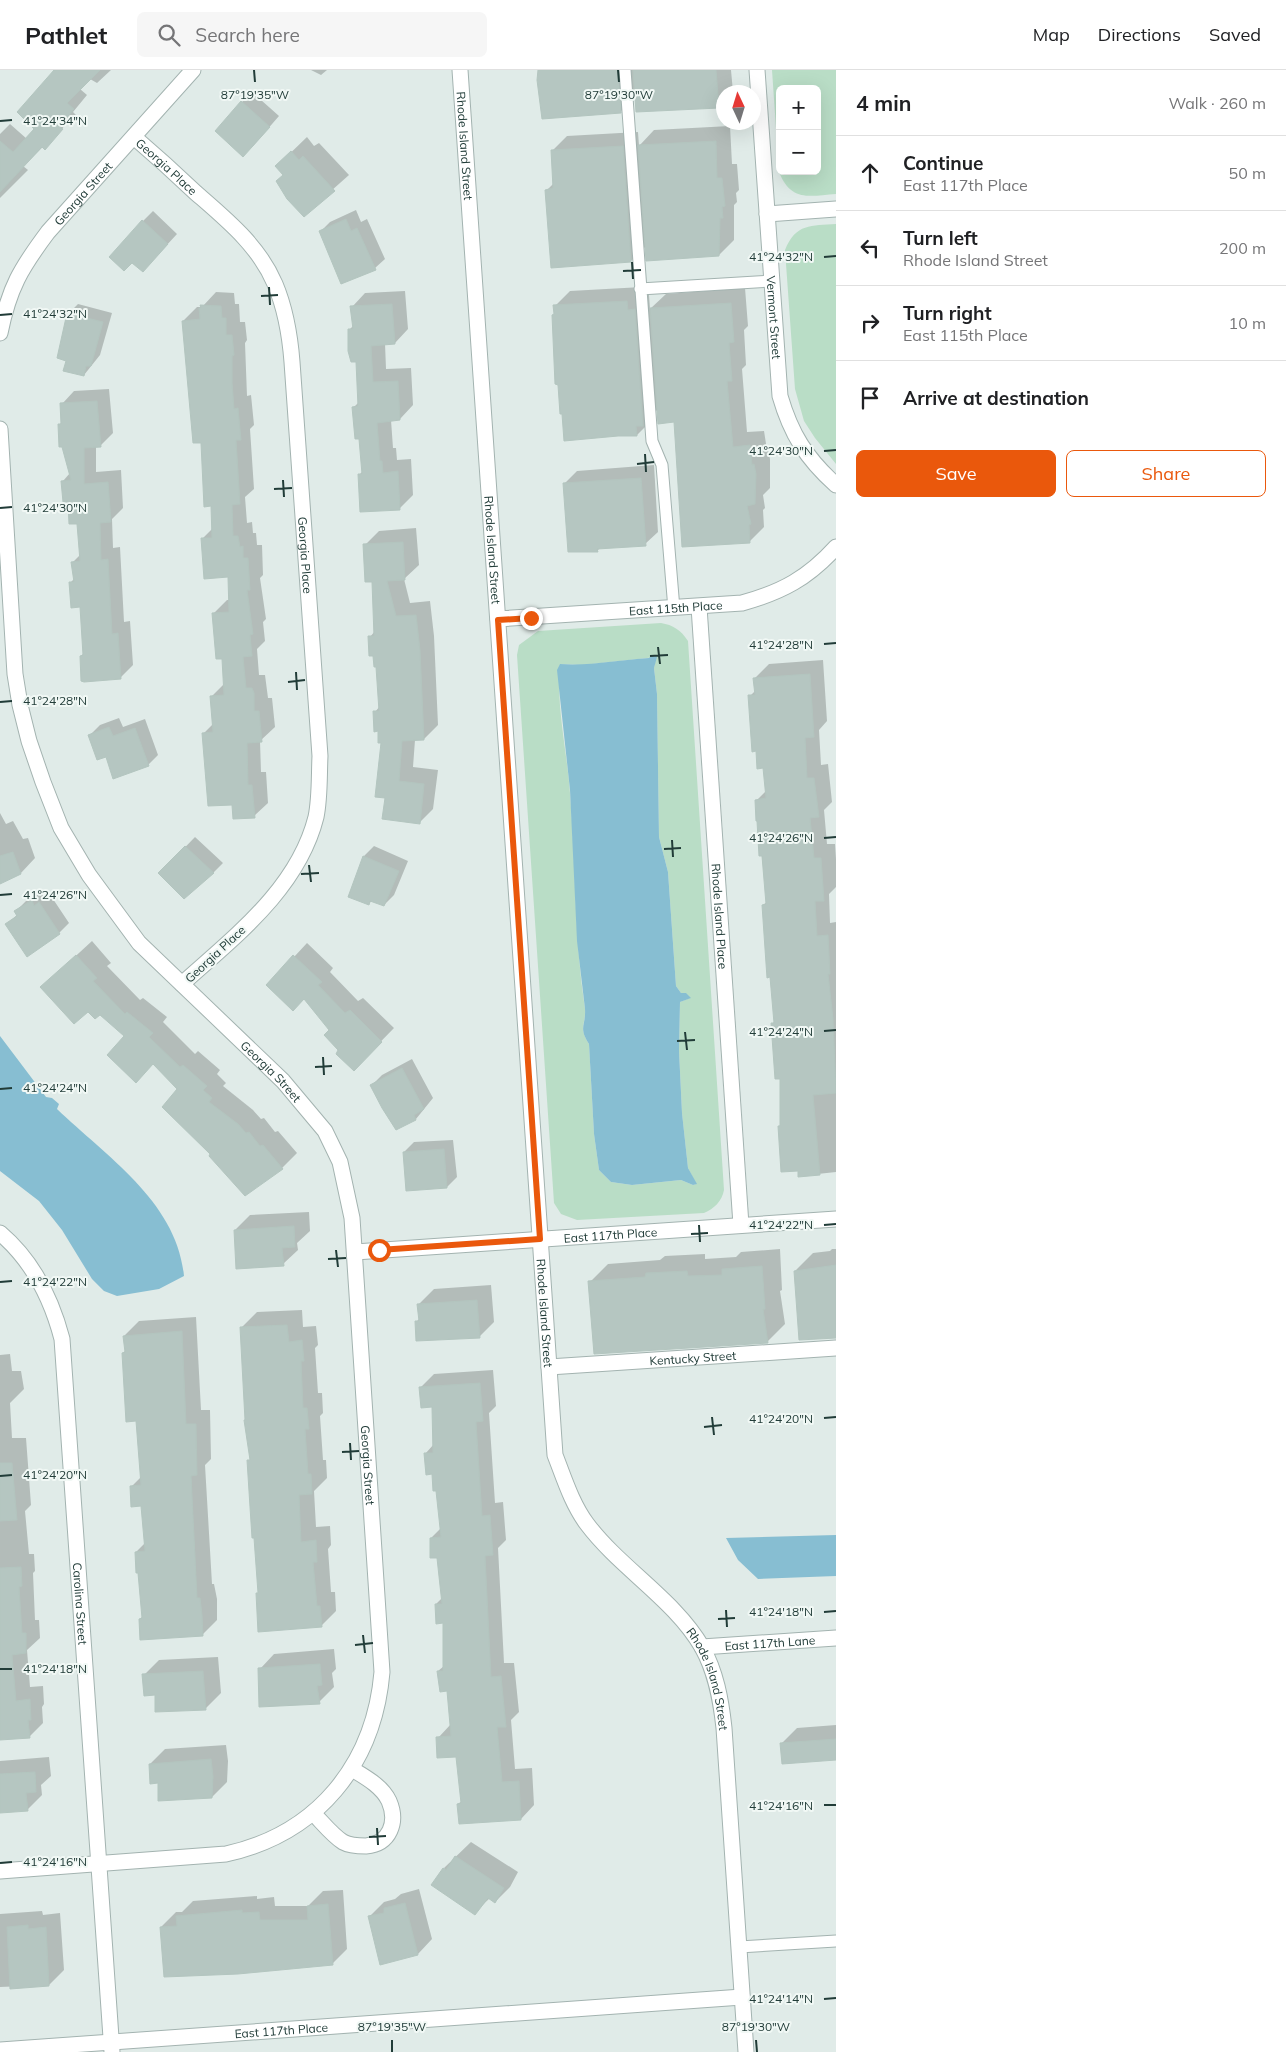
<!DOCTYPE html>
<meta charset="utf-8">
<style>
body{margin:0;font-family:Mulish,sans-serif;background:#f6f6f6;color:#202124}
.controls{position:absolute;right:15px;top:15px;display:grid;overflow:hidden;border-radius:8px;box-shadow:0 5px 20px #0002}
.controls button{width:45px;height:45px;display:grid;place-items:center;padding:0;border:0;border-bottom:1px solid #e0e0e0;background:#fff;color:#202124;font:25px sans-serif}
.compass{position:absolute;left:716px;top:15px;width:45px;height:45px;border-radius:50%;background:#fff;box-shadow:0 5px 20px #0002;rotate:356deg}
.stop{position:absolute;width:15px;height:15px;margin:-11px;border:4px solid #ea580c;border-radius:50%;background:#fff}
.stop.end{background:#ea580c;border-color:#fff;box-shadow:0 1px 5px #0008}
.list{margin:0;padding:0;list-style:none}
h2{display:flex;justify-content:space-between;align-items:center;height:65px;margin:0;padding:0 20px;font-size:21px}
h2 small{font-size:16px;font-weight:400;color:#757577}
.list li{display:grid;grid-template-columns:32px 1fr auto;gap:15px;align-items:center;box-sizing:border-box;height:75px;padding:0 20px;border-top:1px solid #e0e0e0}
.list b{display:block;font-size:19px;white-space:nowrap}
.list p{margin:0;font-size:16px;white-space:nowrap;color:#757577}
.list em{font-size:16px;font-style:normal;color:#757577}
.actions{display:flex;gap:10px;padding:15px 20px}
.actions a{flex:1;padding:11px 0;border:1px solid #ea580c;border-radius:8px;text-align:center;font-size:18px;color:#ea580c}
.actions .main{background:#ea580c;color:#fff}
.icon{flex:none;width:28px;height:28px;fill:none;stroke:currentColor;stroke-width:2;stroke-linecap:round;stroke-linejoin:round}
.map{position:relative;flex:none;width:836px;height:1982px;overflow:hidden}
header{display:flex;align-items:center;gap:30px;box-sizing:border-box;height:70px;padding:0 25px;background:#fff;border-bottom:1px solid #e0e0e0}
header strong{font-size:24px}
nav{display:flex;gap:28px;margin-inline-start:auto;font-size:18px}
.search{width:350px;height:45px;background:#f6f6f6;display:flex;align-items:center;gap:12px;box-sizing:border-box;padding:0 18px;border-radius:8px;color:#757577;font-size:19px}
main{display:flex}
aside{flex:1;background:#fff}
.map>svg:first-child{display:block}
.green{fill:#b9ddc6;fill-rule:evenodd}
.water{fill:#87bed2}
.shadow{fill:#0003}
.building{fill:#b5c6c1;stroke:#b3c5bf}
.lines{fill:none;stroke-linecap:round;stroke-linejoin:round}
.service-casing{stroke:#a3b3b0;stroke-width:13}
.minor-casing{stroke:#a3b3b0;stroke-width:17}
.service{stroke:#fff;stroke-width:11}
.minor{stroke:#fff;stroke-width:15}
.route{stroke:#ea580c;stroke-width:6}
.ticks{fill:none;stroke:#213c38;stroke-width:2}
.labels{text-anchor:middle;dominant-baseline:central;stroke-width:4;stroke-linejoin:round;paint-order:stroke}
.street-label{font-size:12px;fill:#213c38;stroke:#f1f8f5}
.ticks-label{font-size:12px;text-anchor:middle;fill:#213c38;stroke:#f1f8f5;stroke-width:4;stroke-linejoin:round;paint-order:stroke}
</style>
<header>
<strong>Pathlet</strong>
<div class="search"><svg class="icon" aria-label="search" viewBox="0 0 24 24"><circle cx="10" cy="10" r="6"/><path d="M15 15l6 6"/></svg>Search here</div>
<nav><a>Map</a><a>Directions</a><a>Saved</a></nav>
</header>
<main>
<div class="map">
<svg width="836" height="1982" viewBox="0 0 836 1982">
<rect width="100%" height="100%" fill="#e0ebe8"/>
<path class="green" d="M772,0H836V124C809,126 791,132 779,102ZM780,19H817V101H780Z
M836,154V394L815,368L804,351L795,319L785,180C796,153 811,156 836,154Z
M661,553C673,555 681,560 688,571L724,1120C722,1131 714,1139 704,1143L577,1150L561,1144L554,1133L517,585L519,575L538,561ZM656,587L654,598L657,624L659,767L668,802L676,916L681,923L690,928L680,932L679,981L682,1043L688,1098L696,1114L693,1115L681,1110L632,1115L611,1112L599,1100L594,1064L589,974C578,957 586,955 585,939C574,867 576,795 570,723C567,680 556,637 560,594L583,595Z"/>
<path class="water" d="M652,585L657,587L654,598L657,624L659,767L668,802L676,916L681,923H686L691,928L680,932L679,981L682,1043L688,1098L697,1114L693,1115L681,1110L632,1115L611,1112L599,1100L594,1064L589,974C578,957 586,956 585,939L577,871L570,720L557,600L560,594C590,596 619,590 649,588Z
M0,966L46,1027L52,1028L59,1034L57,1039C107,1087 177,1132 184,1206L159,1219L117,1226L104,1221L92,1209L62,1160L39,1131L0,1101Z
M836,1465V1506L758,1509L738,1490L726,1468Z"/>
<path class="shadow" d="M57,0H111L97,13L90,9L80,19L87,25L73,42L76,45L23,96L28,100L0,128V64L10,54L27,69L36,59Z
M311,0H327L321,5Z
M538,0H731L733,22H724V31L718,37L636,26L620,42Z
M252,22L279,46L253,76L242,32Z
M730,56L732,94H737L739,120L736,123L737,132L734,135V170L719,185L647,175L631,191L547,120L554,113L552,81L567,66L638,62L639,76L654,60Z
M307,67L314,76L319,73L349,105L304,145L285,104L277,96Z
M356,140L361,152L367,149L385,189L375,198L320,162L330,152Z
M153,141L177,164L153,190L143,151Z
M642,217L643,225H649L650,239L666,224L745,218L748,256L744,260L746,295L742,299L747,362L764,361L767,380H768L770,389V418L763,425L765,438L763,440L764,457L749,472L676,350L658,339L651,346L652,350L637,365L555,244V236L570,221Z
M405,221L408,259L395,273H385L386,299L411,298L413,335L400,349L391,350L393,378H396L397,390L411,389L413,425L400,438L361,440L359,405L363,401L360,367L353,338L359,332L357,290L349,260L354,255L352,237L365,223Z
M216,222L234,223L235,234H239L240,252H245L247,270L245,273L247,326L251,325L254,355L250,359L254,419L245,427L247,453L252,452L253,463H256L257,475H262L263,505L260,508L266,549L263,552L265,571L257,579L259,605H265L268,628H272L275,657L260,671L261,702H266L268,733L254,746L233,734L204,663L213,654L211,627L225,613L223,587L214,543L227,530H230L229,506L202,469L213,458L212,435L183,251L197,237H202Z
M78,234L112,243L100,285L84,305L67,290L68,244Z
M109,319L113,363L100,376H96V402L121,400L123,438L112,449L113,478L120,477L124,552L130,551L133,595L120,608L81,586L84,583L81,536L70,513L74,509L73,492L81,484L78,453L63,411L70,403L59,355L62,352V334L74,321Z
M654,395L658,462L645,474L600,478L597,481L564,414L577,401Z
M416,458L419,495L404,509L410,533L430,531L434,566L438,655L424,669L415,670L413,697L438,700L433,739L419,753L386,727L382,671L375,642L380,636L378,596L370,567L375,561L373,511L365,475L379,461Z
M823,590L827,651L819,660L821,695L828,694L832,732L824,740L827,774H835L836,789V817L829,824L830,853L836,852V1102L799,1106L800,1099L779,1056L782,1054L781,1008L772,954L775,951L763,835L767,832L756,731L766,721L764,697L750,626L756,620L755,608L769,594Z
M119,648L123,657L145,649L158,685L148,695L106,685L90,665L100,655Z
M0,743L6,754L13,751L23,769L28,768L35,788L21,803L0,813Z
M195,767L223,793L213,803H160Z
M374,776L408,791L394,825L384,835L372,830L369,834L364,786Z
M42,821L44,827L49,823L69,853L59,863L27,885L7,854L18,844L16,841L26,831Z
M92,871L111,893L107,896L140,930L143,928L167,947L163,952L195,984L198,981L220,1000L217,1004L226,1013L223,1016L253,1040L261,1049L264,1048L275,1062L278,1061L297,1083L282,1098L212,1084L179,1019L126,966L100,944L88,940L42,917Z
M307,873L333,898L330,902L358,931L363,928L394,958L354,999L340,980L331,960L305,927L268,915Z
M412,989L433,1028L416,1049L397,1058L372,1015L382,1005Z
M453,1070L457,1107L447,1117L404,1082L414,1072Z
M309,1142L310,1161L297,1173L298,1180L283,1194L235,1160L250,1145Z
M780,1179L782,1220L780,1221L785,1254L767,1272L590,1212L608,1194L660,1190L665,1186L705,1184V1189L736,1187L741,1182Z
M832,1179H836V1267L795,1201L813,1183L830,1181Z
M491,1215L494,1252L479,1267L417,1251L420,1248L419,1234L434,1219Z
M302,1240L303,1257L316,1256L318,1275L315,1278L318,1323H322L323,1343L320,1346L323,1390H326L327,1408L314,1421L316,1457L330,1456L331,1475L328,1479L331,1522H335L336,1541L321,1556L257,1524L259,1521L249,1391L251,1388L242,1257L257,1242Z
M196,1247L201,1340H210L211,1389L205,1395L212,1514H214L217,1529V1550L202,1565L140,1549L143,1546L136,1482L145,1473L142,1435L131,1417L141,1407L137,1350L123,1283L126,1280L124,1266L139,1251Z
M10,1284L12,1301H21L24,1319L10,1333L12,1368H26L31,1435L25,1441L29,1484H34L35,1501L33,1503L35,1550H39L40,1568L27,1580L30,1617L43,1616L44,1634L42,1637L43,1653L29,1667L0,1669V1285Z
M493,1300L496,1336L489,1343L495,1433L503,1432L506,1470L498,1478L504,1593H514L519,1642L511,1650L515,1699L532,1698L534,1735L521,1749L458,1734L462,1731L457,1686L438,1668L451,1654L448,1620L438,1601L444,1596V1552L436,1534L443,1527L438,1487L431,1468L441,1458L437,1419L433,1402L425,1384L434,1374V1335L421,1317L434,1304Z
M334,1579L336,1599L332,1603L334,1617L319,1632L260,1599L274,1584Z
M218,1587L221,1623L206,1638L157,1641L156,1624L144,1605L159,1590Z
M836,1655V1689L782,1673L797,1658Z
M226,1675L228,1691L227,1712L212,1727L150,1694L165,1679Z
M49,1687L51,1706L41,1715L42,1725L27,1740L0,1741V1691Z
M471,1772L518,1802L510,1817L495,1832L490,1828L474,1843L444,1798Z
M419,1819L432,1869L418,1884L369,1847L384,1832L395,1829L401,1824Z
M343,1820L347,1879L332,1894L161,1857L176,1842H182L193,1831L257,1826V1829L274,1827L275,1836H308L323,1821Z
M42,1841L43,1845L60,1843L64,1900L49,1915L0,1917V1844Z"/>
<path class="building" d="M54,0H100L67,33L74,39L60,57L63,59L45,80L42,77L0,122V71L13,82L34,59L17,42Z
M538,0H618L621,43L542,49L537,10Z
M633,0H716L719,38L636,42Z
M241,31L270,57L243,87L215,61Z
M716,71L717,108H722L725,136L722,137L723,148H720L719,186L646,191L638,75Z
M623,76L631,192L551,198L545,120L553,118L551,80Z
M291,81L299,90L303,86L335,121L304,147L287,129L276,111L283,105L275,96Z
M346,149L351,161L357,158L376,200L341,214L319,161Z
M142,150L168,174L143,202L132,193L124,201L109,187Z
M627,231L628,240L635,239L643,356H636L637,366H618L564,371L562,344H560L558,315L555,314L552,245L554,244L553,235Z
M731,233L734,272L729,273L732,311H727L733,377L750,375L752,395L754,394L756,404L755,434L747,436L751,454L749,455L750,473L682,477L674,352L658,354L650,238Z
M392,234L395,274L371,276L373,312L398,311L400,350L377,353L380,391H382L383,403L398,401L400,440L360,442L358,404H362L359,369H355L352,337L358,336L356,292H351L348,281V259H353L350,236Z
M200,235L221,236L222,248H226V265H232L234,285L232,286V312L234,339L238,338L241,370H236L240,434L232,435L233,466H238L240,477L243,476V488H248L250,520H247L253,564L250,565L252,586L243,587L246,618H252L254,623V641H259L262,672L247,673L248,715H252L255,748L233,749L232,735L208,736L202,663L213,662L210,626L224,625L222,589H216L212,543L229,542L228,507L204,509L201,468H212L211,436L204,437L201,373H193L182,251L200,249L199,238H201Z
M67,243L103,252L91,296H86L84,306L63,301L66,291L57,288Z
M97,331L101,377L84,378V414L108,412L111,452L100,453L101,490L108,489L112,564L118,563L121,609L84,612L81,611L80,586L83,585L80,537L71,538L69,512H74L71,492L80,491L77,454H69L68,432H63L61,411L71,410L62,377H59L58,354H61L60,333Z
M641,408L646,476L597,479L598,482H568L563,413Z
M403,472L405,510L387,511L396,546L416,545L420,580L424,670L402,671L399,711L424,714L420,754L382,749L385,728L375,727L381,673H378V661L374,662L373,641H379L376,597H374L373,586H369L368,566H374L372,512H365L363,474Z
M810,604L814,667L805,668L807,708H814L819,747L810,748L814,788H821L824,831H815L817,866L828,865L830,904H828L833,949L836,1023L813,1025L820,1105L798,1107V1101L781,1102L778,1056H780V1009H775L771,953H774L770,907L767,908L762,835L766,834L762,786H759L757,751H756L755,730L766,728L763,698L757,699L756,681L752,682L748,625H755L753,608Z
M109,657L113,666L135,658L149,696L113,709L106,687L97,690L88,665Z
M185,776L214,803L184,829L158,803Z
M13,782L21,804L0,814V786Z
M363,786L399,801L384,836L370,831L369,835L348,827Z
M32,830L34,836L39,832L60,864L27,887L5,854L17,846L14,841Z
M76,885L97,908L93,911L125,944L127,942L153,963L149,967L180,997L183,995L207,1016L203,1020L212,1028L209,1032L238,1054L246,1063L249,1062L260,1076L263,1075L283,1099L245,1126L209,1086L210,1084L162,1037L177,1019L153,994L136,1013L107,985L124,966L100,945L95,949L88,942L74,954L40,917Z
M293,885L322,912L318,915L345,943L350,940L382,972L354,1001L336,984L338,980L324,965L329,960L304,929L293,941L266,915Z
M402,998L424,1039L414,1045L416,1050L396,1060L382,1038L370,1015Z
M444,1079L447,1118L406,1121L403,1082Z
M294,1156L295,1177L282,1178L284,1196L236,1199L234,1160Z
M836,1195V1268L799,1270L794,1201Z
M762,1196L765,1239H763L768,1273L594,1284L588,1211L645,1207L646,1203L687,1201L688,1206L722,1205V1199Z
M477,1230L480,1268L416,1271L415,1251H419L417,1234Z
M287,1255L289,1272L302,1270L304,1291H301L303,1338H307L309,1359H305L308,1404H311L312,1424L299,1425L301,1472L316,1470L317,1492H313L317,1536H320L322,1557L258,1562L256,1523H258L254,1468H252L247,1390H250L244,1350H245L240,1257Z
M182,1261L186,1354H196L197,1405L191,1406L197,1528H200L202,1545L203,1566L140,1570L139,1549L142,1548L138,1503H136L135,1482L145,1481L141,1436L131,1437L130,1416L141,1415L136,1351L126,1352L122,1283L125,1282L123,1266Z
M480,1313L483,1351L476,1352L482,1446L490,1445L493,1485L485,1486L491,1607L501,1606L506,1657H497L502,1712L519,1711L521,1750L459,1754L457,1734L461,1733L456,1687L437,1688L436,1667L451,1666L447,1621L440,1622L437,1601H443V1553L436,1554L435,1534H442L437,1488H430V1468L441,1467L436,1421H433L432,1404L426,1405L424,1383H433L432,1337L421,1338L419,1317Z
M0,1393H12L17,1450L0,1451Z
M21,1497L22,1516L19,1517L22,1563H26V1583L12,1585L16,1631L30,1629L31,1650H28L30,1668L0,1670V1498Z
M320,1594L322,1615L317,1616L320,1634L259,1637L258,1598Z
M203,1601L206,1640L155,1642V1625L144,1626L142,1604Z
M836,1669V1690L782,1694L780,1673Z
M211,1689L213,1706L212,1728L158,1731V1713L150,1714L149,1694Z
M35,1702L36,1722L26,1723L28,1741L0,1743V1704Z
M455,1786L504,1818L495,1833L488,1828L475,1845L431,1815L443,1798L446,1800Z
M405,1833L418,1885L380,1895L368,1846L384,1843V1838Z
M328,1834L333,1895L238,1904L164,1907L160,1857L177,1856L176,1846L242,1840V1843L259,1842L260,1850H308L307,1836Z
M28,1855V1859L46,1857L49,1916L10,1919L7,1857Z"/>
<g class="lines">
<g class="service-casing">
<path id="service" d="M625,0L652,371L662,395L674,539
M640,219L772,211
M739,1877L836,1871"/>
</g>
<g class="minor-casing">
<g id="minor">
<path id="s1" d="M460,0L555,1385C564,1408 572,1434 587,1454C620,1498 675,1530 702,1577C716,1602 721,1630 724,1658L746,1982"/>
<path id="s2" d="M757,0L780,326C791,364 806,388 836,415"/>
<path id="s3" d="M134,67C155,85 176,104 196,123C227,150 259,176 275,214C286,240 290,266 292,292L320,686C319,706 320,728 316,747C298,819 234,867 182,914"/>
<path d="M767,144L836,139"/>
<path id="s4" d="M0,263C9,218 21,198 48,162L193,0"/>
<path id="s5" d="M0,359L15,604L20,635L29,671L43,712L61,758L89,805L139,873L283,1011L325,1061L340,1092L352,1148L382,1602C374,1695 317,1764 226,1784L0,1801"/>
<path id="s6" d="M699,537L741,1155"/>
<path id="s7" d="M498,549L742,533C782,522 808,508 836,477"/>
<path id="s8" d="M0,1163C33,1191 51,1227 62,1269L112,1982"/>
<path id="s9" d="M355,1182L836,1149"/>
<path id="s10" d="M549,1297L836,1278"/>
<path id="s11" d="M702,1577L836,1568"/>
<path d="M313,1743C322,1752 332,1765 343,1772C350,1776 359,1776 366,1776C390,1774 398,1752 389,1731C382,1716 365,1707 352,1699"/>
<path id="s12" d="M0,1980L742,1927"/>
</g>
</g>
<use href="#service" class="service"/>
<use href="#minor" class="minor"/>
</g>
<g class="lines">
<path class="route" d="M379,1180L540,1169L498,550L531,548"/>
</g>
<path class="ticks" d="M254,0L255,12M618,0L619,12M0,51L12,50M824,187L836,186M632,192L633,209M623,201L641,200M269,217L270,235M261,226L278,225M0,245L12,244M824,381L836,380M645,384L646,402M637,394L654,392M283,410L284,427M274,419L292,418M0,438L12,437M824,574L836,573M658,577L660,594M650,586L668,585M296,602L297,620M288,612L305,610M0,632L12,631M824,768L836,767M672,770L673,787M664,779L681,778M309,795L311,812M301,804L319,803M0,825L12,824M824,961L836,960M685,962L687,980M677,971L695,970M323,987L324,1005M315,997L332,996M0,1019L12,1018M699,1155L700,1172M824,1155L836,1154M691,1164L708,1163M336,1180L338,1197M328,1189L346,1188M0,1212L12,1211M712,1347L714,1365M824,1348L836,1347M704,1357L722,1355M350,1373L351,1390M342,1382L359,1381M0,1406L12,1405M726,1540L727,1557M824,1542L836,1541M718,1549L735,1548M363,1565L365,1583M355,1575L373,1573M0,1599H12M824,1735H836M377,1758L378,1775M369,1767L386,1766M0,1793L12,1792M824,1929L836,1928M392,1970V1982M756,1970L757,1982"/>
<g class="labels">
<g class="street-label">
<text stroke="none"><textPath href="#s1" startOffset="76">Rhode Island Street</textPath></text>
<text stroke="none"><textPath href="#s3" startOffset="44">Georgia Place</textPath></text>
<text stroke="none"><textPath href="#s4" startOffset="165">Georgia Street</textPath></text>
<text stroke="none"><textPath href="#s2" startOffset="248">Vermont Street</textPath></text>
<text stroke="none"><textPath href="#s1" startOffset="481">Rhode Island Street</textPath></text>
<text stroke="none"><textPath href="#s3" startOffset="479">Georgia Place</textPath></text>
<text stroke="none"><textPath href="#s7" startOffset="178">East 115th Place</textPath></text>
<text stroke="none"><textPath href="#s6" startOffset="310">Rhode Island Place</textPath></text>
<text transform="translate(215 884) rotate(-43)">Georgia Place</text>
<text stroke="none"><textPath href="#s5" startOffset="730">Georgia Street</textPath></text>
<text stroke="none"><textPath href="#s9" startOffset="256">East 117th Place</textPath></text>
<text stroke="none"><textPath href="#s1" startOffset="1246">Rhode Island Street</textPath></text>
<text stroke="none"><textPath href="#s10" startOffset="144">Kentucky Street</textPath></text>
<text stroke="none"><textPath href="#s5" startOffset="1150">Georgia Street</textPath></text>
<text stroke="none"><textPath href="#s8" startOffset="390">Carolina Street</textPath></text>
<text stroke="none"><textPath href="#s11" startOffset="68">East 117th Lane</textPath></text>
<text stroke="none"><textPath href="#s1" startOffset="1666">Rhode Island Street</textPath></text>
<text stroke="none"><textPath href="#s12" startOffset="282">East 117th Place</textPath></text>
</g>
</g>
<g class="ticks-label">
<text x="255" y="29">87°19'35"W</text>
<text x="619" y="29">87°19'30"W</text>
<text x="55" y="55">41°24'34"N</text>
<text x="781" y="191">41°24'32"N</text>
<text x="55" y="248">41°24'32"N</text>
<text x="781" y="385">41°24'30"N</text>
<text x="55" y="442">41°24'30"N</text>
<text x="781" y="579">41°24'28"N</text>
<text x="55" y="635">41°24'28"N</text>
<text x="781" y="772">41°24'26"N</text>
<text x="55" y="829">41°24'26"N</text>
<text x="781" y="966">41°24'24"N</text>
<text x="55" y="1022">41°24'24"N</text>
<text x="781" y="1159">41°24'22"N</text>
<text x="55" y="1216">41°24'22"N</text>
<text x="781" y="1353">41°24'20"N</text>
<text x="55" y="1409">41°24'20"N</text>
<text x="781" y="1546">41°24'18"N</text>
<text x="55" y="1603">41°24'18"N</text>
<text x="781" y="1740">41°24'16"N</text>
<text x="55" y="1796">41°24'16"N</text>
<text x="781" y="1933">41°24'14"N</text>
<text x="392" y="1961">87°19'35"W</text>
<text x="756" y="1961">87°19'30"W</text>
</g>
</svg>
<div class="controls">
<button>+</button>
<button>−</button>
</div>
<svg class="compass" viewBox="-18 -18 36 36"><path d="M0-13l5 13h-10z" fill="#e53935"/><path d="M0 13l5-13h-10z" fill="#757577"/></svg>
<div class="stop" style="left:379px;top:1180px"></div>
<div class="stop end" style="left:531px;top:548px"></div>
</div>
<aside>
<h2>4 min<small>Walk · 260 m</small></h2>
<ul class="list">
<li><svg class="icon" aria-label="ahead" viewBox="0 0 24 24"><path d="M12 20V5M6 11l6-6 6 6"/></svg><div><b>Continue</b><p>East 117th Place</p></div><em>50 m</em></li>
<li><svg class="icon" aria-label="left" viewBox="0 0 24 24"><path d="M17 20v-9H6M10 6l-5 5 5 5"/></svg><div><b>Turn left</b><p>Rhode Island Street</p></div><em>200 m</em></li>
<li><svg class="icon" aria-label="right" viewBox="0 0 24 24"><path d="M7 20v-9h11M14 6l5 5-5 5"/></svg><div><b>Turn right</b><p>East 115th Place</p></div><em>10 m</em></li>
<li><svg class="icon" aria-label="arrive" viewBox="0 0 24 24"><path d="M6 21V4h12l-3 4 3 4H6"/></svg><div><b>Arrive at destination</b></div></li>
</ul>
<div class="actions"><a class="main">Save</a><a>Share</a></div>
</aside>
</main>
